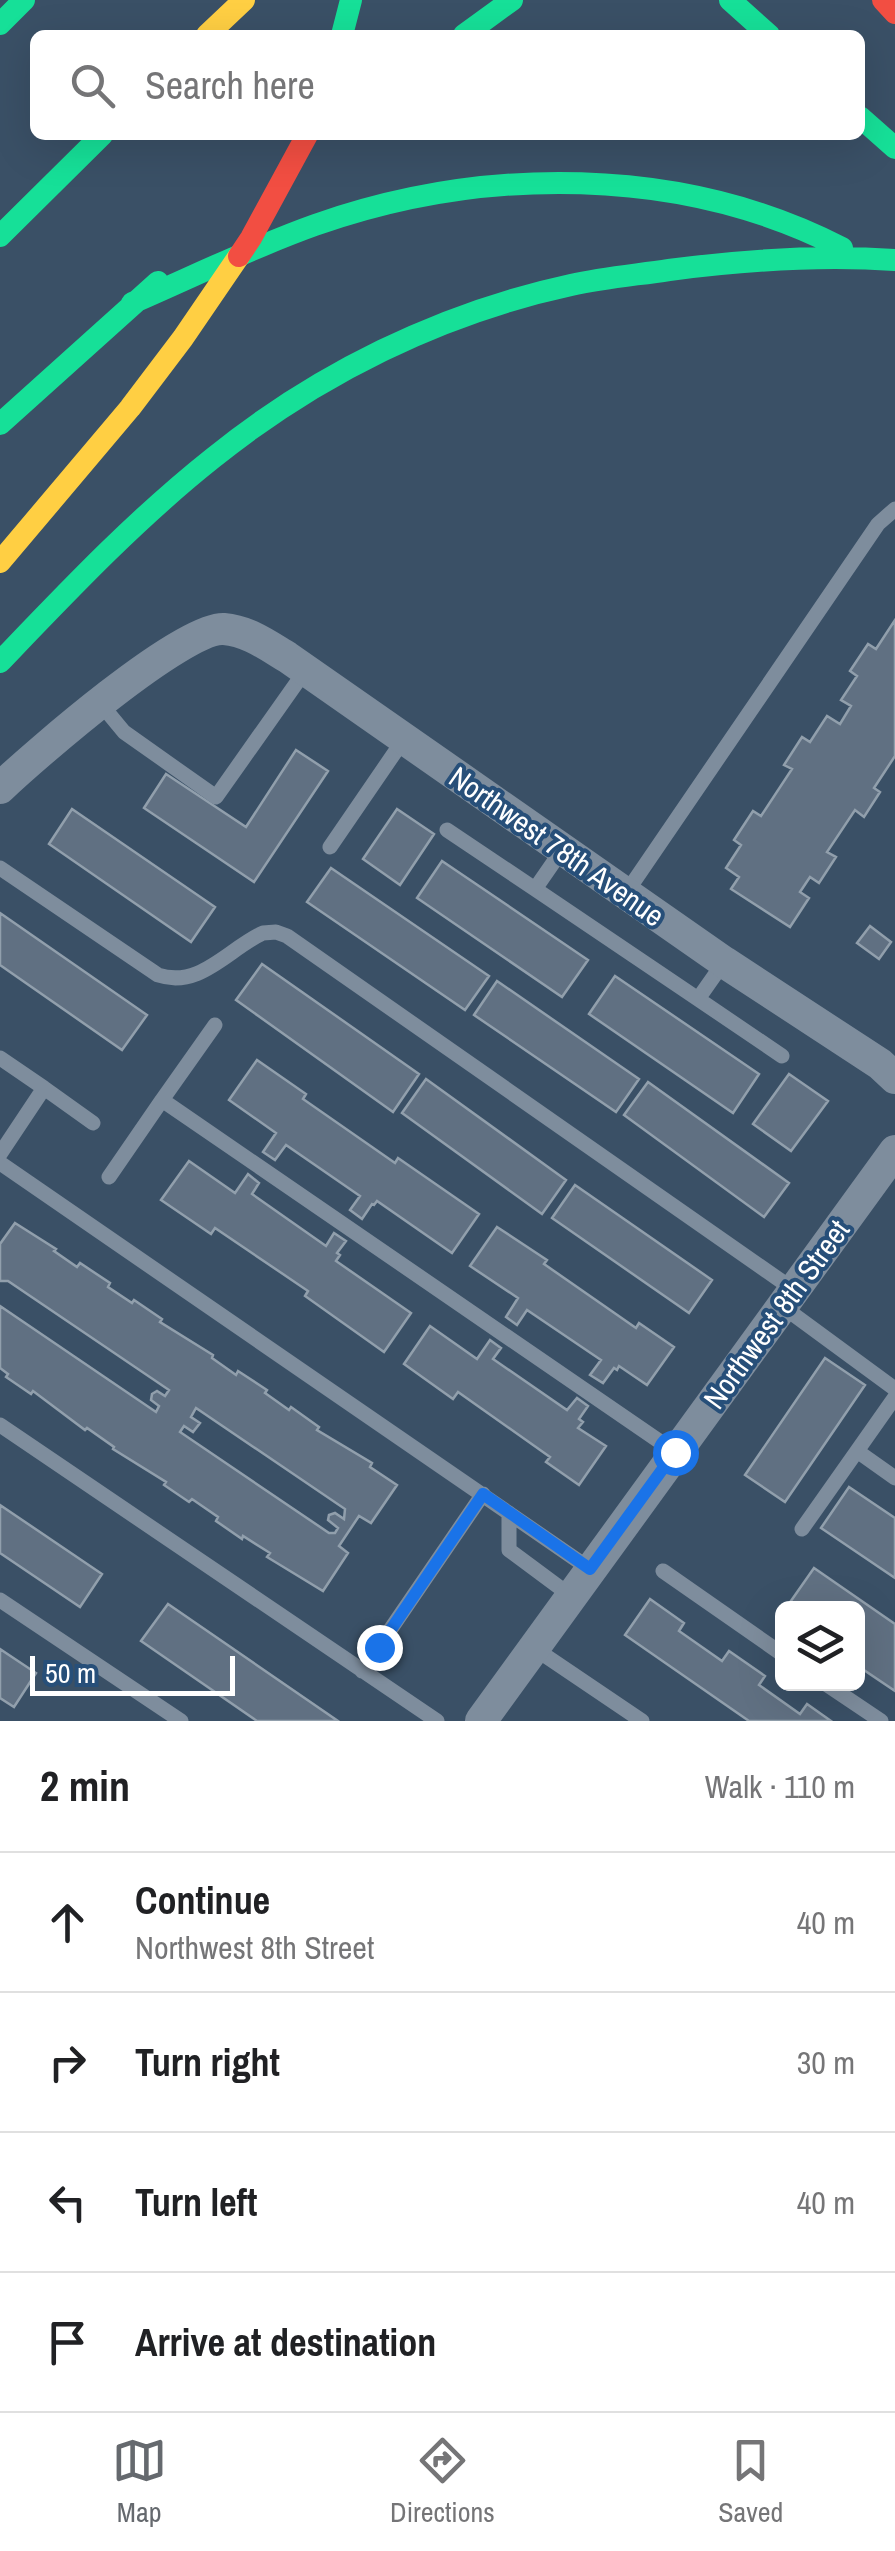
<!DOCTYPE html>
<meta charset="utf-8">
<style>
body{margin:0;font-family:"Archivo Narrow",sans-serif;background:#f6f6f6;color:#202124}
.controls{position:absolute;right:30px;bottom:30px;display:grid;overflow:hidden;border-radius:15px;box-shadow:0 10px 40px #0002}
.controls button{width:90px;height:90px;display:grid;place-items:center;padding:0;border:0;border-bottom:2px solid #e0e0e0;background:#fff;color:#202124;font:50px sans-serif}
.scale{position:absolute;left:30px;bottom:25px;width:205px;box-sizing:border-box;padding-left:10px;border:5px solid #fff;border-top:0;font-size:28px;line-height:35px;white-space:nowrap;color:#fff;-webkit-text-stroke:8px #274f79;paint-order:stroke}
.stop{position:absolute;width:30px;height:30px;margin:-22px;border:8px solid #1a73e8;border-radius:50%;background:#fff}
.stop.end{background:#1a73e8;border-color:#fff;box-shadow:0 2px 10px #0008}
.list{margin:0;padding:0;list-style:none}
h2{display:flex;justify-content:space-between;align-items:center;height:130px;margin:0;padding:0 40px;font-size:42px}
h2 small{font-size:32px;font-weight:400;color:#757577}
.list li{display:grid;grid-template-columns:65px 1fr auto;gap:30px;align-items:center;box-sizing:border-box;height:140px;padding:0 40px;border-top:2px solid #e0e0e0}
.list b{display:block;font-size:38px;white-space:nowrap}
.list p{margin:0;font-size:32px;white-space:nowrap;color:#757577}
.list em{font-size:32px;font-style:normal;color:#757577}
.icon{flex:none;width:55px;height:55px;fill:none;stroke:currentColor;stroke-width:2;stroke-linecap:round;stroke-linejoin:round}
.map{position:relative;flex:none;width:895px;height:1721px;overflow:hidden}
.search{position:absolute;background:#fff;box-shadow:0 10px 40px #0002;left:30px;right:30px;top:30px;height:110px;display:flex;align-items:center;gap:25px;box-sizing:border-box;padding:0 35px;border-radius:15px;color:#757577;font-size:38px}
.sheet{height:690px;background:#fff}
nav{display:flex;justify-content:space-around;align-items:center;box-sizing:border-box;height:140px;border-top:2px solid #e0e0e0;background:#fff;font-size:28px;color:#757577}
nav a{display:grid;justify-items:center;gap:5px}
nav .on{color:#65696e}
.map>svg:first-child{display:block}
.building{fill:#607082;stroke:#919fac;stroke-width:2.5;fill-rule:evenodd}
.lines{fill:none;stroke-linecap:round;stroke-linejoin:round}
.lane{stroke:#7e8d9d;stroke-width:15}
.street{stroke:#7e8d9d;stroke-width:32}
.fast{stroke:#16e098;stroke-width:22}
.slow{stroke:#ffcf43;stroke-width:22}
.jam{stroke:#f24e42;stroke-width:22}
.route{stroke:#1a73e8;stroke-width:12}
.labels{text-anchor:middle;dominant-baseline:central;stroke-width:8;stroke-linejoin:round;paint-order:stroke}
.street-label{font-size:30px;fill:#fff;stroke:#274f79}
</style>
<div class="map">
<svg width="895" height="1721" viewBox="0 0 895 1721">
<rect width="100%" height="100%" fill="#3a5066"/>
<path class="building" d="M895,620V756L874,788L880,792L864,817L855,810L827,852L836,857L819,883L810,877L800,892L809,898L790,927L731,889L739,877L726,868L741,845L734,840L753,811L761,816L792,769L784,765L802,737L810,742L827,716L840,724L851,706L841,700L857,676L850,671L868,644L876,649Z
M296,750L328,771L254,882L144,808L166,774L246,827Z
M72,809L215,907L191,942L49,844Z
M397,809L434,834L400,885L363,859Z
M442,861L588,960L562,997L417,898Z
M331,868L489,976L465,1010L307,902Z
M0,913L147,1015L122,1050L0,965Z
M870,926L891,942L879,959L857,943Z
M262,964L419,1074L393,1112L236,1000Z
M615,976L759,1074L733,1113L589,1014Z
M497,981L639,1079L616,1112L474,1015Z
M257,1060L306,1094L303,1099L395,1163L398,1158L479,1214L452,1253L377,1201L374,1205L372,1204L362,1219L350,1210L360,1196L286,1145L275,1160L263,1152L276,1133L229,1100Z
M789,1074L828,1101L791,1151L753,1124Z
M426,1079L566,1180L542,1214L402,1113Z
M648,1082L789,1183L764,1217L624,1115Z
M189,1161L235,1193L248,1174L259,1183L252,1194L326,1246L334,1233L346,1241L337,1253L340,1255L336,1261L411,1313L384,1352L305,1296L308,1291L215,1228L211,1234L161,1200Z
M575,1185L712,1280L689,1313L552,1218Z
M15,1223L56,1249L54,1251L77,1267L80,1263L110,1283L108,1287L132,1303L134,1300L162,1319L160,1322L213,1355L212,1358L236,1375L238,1371L267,1390L265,1393L289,1410L291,1407L319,1427L317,1430L372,1463L370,1467L397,1485L371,1523L359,1516L339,1546L348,1553L323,1591L267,1557L270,1553L243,1536L242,1539L216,1521L218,1517L192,1499L189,1502L164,1485L166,1482L113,1449L114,1447L87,1428L85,1430L33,1391L31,1394L6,1377L8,1374L0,1368V1306L156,1412L159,1406L151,1400L152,1394L157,1391L165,1396L169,1390L8,1281H0V1244ZM196,1408L345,1509L344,1519L335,1513L329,1515L328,1520L338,1528L335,1533H329L180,1432L184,1426L193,1432L200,1423L191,1417Z
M497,1227L547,1260L544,1264L636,1328L639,1323L674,1347L647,1385L619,1366L617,1370L614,1368L603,1383L590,1375L601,1360L527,1310L517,1325L506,1317L518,1298L470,1266Z
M430,1326L477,1359L490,1340L501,1348L493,1359L567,1410L577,1398L588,1406L579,1419L583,1422L578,1428L606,1446L579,1485L546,1462L550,1457L458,1392L453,1399L404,1364Z
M825,1358L865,1385L785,1502L745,1475Z
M849,1487L895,1518V1578L821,1528Z
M0,1505L102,1574L80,1607L0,1553Z
M814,1568L895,1624V1691L858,1666V1608H786Z
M650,1599L684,1623L679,1631L722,1661L729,1651L765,1676L759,1685L800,1714L807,1704L831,1721H749L625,1635Z
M168,1604L338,1721H257L141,1641Z
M0,1649L36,1673L14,1707L0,1698Z"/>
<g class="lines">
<path class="lane" d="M100,703L124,732L216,797L305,671
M447,830L535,889
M330,847L404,739
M562,850L535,889L698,999L724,962
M0,868L158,975C200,989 228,949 263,933L276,932L287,936L794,1290
M626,893L878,524L895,509
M698,999L782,1056
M0,1058L44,1088L0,1154
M44,1088L93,1123
M162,1100L215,1025
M0,1163L590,1569
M109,1177L162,1100L675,1452
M782,1306L895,1389
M895,1397L857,1451L895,1478
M0,1425L437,1721
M509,1513V1550L571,1596
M802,1529L857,1451
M663,1571L782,1654
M0,1600L181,1721
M534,1648L642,1721
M362,1671L483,1494
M826,1684L881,1721"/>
<path class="street" d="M0,788C35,755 183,626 224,629C248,631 267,645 287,657L724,962L880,1064L895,1078
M481,1721L895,1151"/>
<path class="fast" d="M730,0L769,35
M0,24L24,0
M342,35L351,0
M464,35L512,0
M860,117L895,148
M0,236L102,135
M132,303C192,277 253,247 315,225C483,166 681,165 842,248
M0,424L158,282
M0,662C68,591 136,519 213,458C317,374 441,313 571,285C603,278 636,275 669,270C744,260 819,255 895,260"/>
<path class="slow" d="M207,35L244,0
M0,562L130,408L183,338L239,256"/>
<path class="jam" d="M883,0L895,13
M239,256L251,238L307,135"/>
</g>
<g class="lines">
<path class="route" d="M379,1647L483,1494L590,1569L675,1452"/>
</g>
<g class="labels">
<g class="street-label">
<text transform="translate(557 846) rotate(35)">Northwest 78th Avenue</text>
<text transform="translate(776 1314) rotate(-54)">Northwest 8th Street</text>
</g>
</g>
</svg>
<div class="controls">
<button><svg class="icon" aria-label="layers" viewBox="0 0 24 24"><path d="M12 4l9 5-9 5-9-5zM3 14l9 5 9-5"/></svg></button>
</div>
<div class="scale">50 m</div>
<div class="stop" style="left:675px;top:1452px"></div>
<div class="stop end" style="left:379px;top:1647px"></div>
<div class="search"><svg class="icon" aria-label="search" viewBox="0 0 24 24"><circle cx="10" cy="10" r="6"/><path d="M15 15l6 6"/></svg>Search here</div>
</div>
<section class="sheet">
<h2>2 min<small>Walk · 110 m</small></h2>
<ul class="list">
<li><svg class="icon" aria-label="ahead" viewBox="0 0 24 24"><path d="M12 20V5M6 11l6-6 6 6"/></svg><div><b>Continue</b><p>Northwest 8th Street</p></div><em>40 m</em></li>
<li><svg class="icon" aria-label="right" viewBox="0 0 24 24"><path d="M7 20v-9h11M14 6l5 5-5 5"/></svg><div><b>Turn right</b></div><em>30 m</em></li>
<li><svg class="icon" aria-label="left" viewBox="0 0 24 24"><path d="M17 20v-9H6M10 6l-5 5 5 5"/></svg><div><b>Turn left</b></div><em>40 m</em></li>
<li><svg class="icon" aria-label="arrive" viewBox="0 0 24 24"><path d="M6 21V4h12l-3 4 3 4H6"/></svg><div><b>Arrive at destination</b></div></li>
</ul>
</section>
<nav>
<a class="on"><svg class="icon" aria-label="map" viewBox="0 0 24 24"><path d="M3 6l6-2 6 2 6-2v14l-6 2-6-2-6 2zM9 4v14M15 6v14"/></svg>Map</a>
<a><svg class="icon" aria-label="directions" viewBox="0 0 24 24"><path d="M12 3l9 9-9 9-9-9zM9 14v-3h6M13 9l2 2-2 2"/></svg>Directions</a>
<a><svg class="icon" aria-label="saved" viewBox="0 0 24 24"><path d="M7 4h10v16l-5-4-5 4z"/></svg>Saved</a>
</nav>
